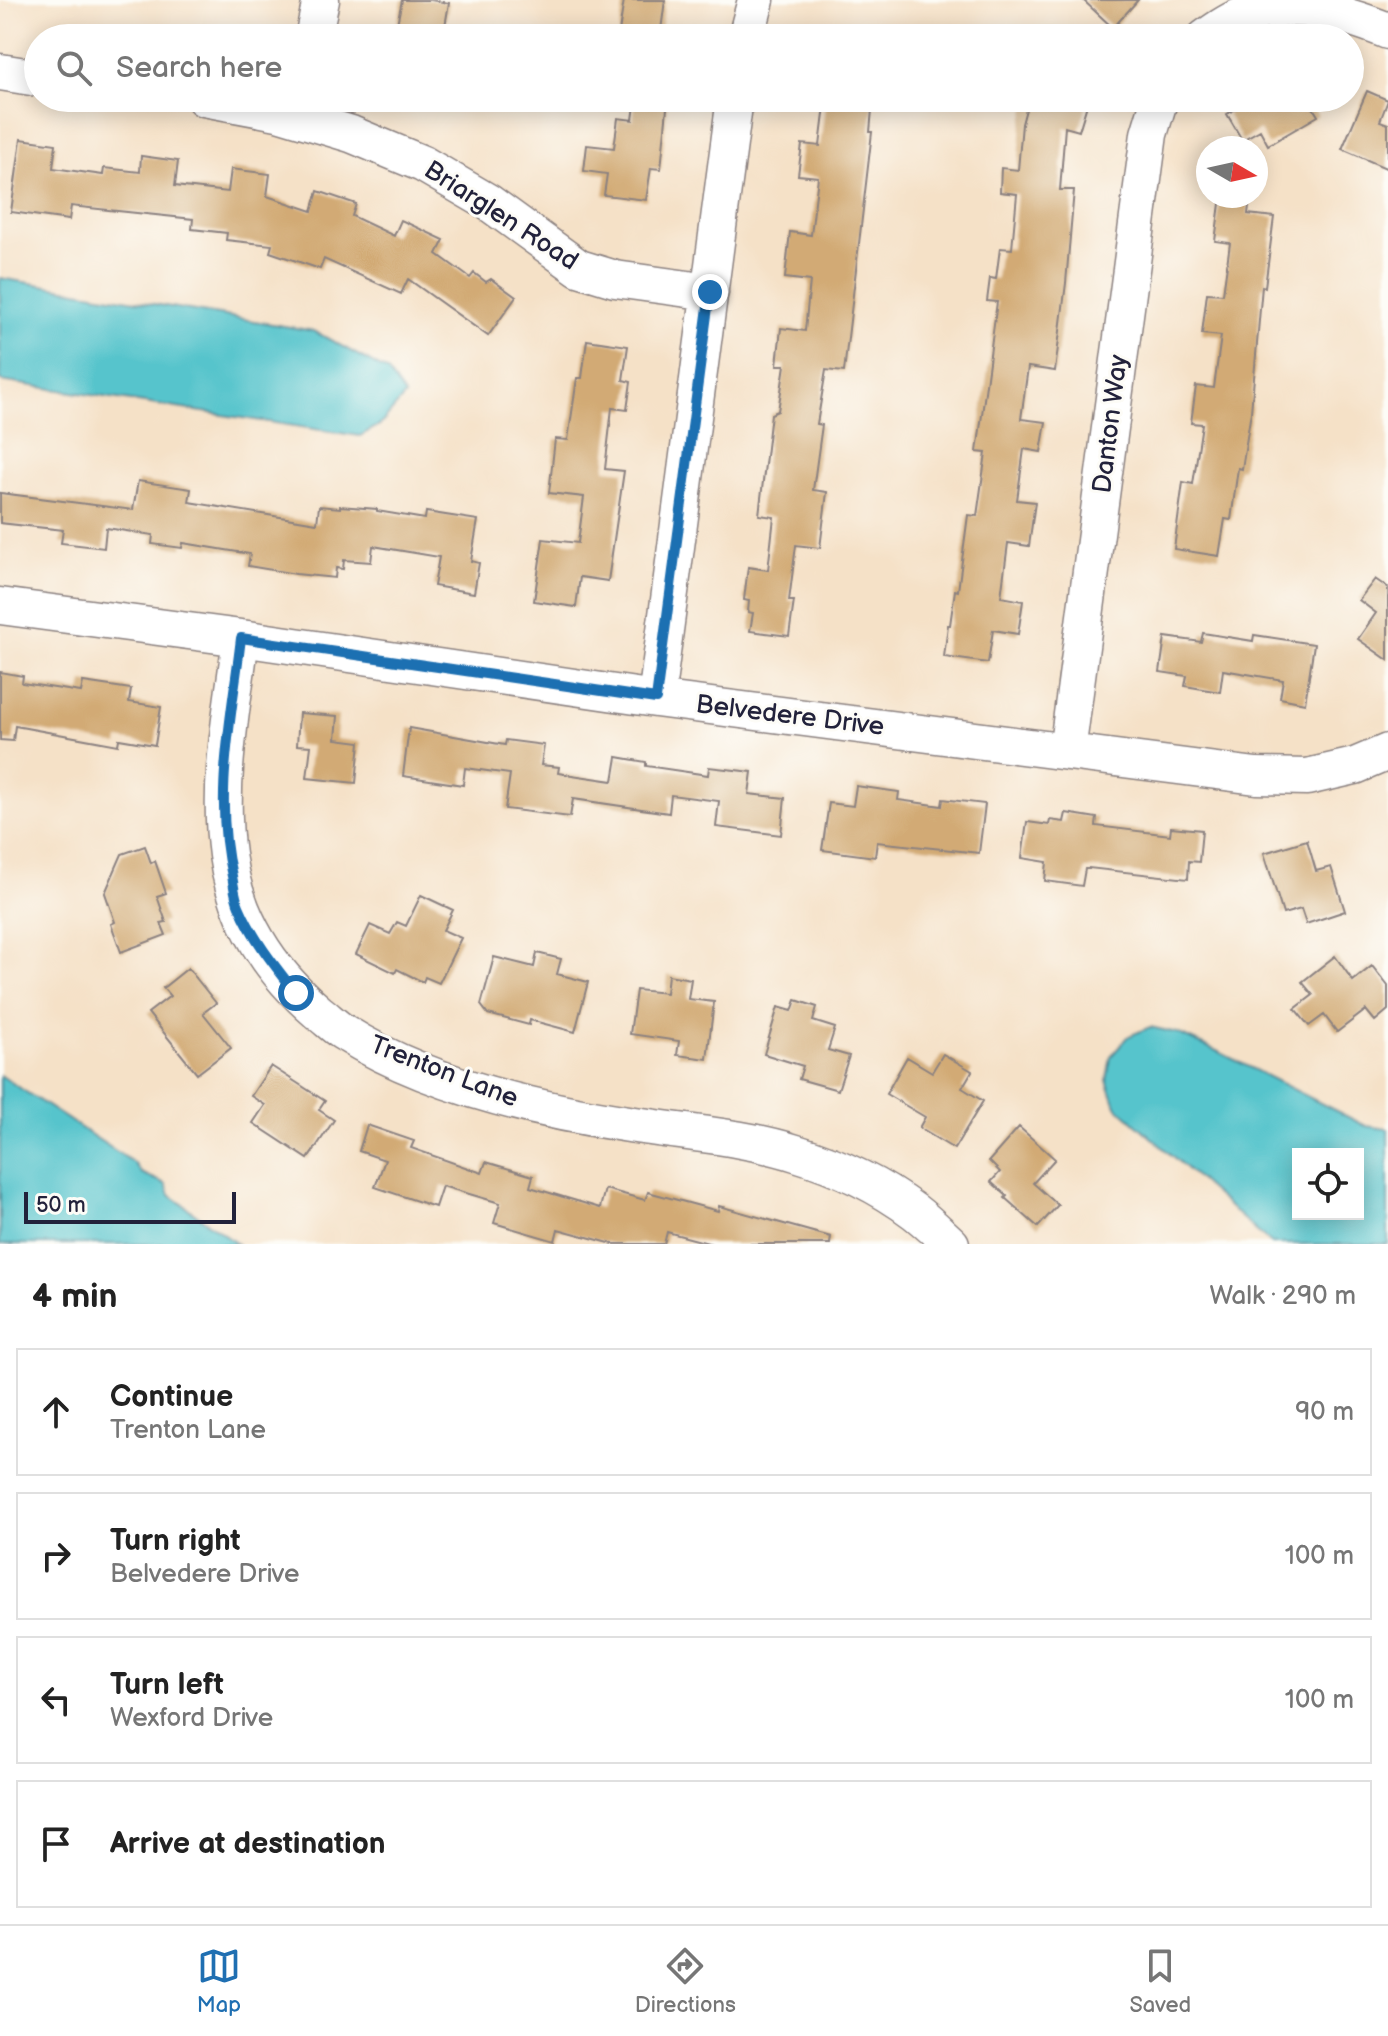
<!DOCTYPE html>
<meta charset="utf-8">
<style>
body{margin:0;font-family:"Balsamiq Sans",sans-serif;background:#f2f2f2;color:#222}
.controls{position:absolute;right:24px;bottom:24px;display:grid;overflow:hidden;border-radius:0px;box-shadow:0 4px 20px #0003}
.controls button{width:72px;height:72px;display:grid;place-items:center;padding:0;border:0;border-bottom:2px solid #e0e0e0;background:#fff;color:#222;font:40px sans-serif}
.compass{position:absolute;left:1196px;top:136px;width:72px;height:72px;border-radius:50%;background:#fff;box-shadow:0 4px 20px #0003;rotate:99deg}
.scale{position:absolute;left:24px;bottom:20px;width:212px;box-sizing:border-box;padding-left:8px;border:4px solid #22223b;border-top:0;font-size:22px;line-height:28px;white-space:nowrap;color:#22223b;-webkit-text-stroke:6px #fdfcf7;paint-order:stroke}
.stop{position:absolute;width:24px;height:24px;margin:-18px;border:6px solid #1f6fb2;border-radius:50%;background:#fff}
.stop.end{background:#1f6fb2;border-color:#fff;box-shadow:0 2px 8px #0008}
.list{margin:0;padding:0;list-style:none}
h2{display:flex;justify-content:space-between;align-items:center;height:104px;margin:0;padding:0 32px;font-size:34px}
h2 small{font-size:26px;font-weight:400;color:#767676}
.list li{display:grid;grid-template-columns:52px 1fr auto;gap:24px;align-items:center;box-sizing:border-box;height:128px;margin:0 16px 16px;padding:0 16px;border:2px solid #e0e0e0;border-radius:0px}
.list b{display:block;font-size:30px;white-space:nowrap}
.list p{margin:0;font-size:26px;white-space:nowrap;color:#767676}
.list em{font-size:26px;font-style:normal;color:#767676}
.icon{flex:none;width:44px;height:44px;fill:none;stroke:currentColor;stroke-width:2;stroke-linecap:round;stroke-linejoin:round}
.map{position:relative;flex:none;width:1388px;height:1244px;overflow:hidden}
.search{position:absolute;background:#fff;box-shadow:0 4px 20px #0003;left:24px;right:24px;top:24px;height:88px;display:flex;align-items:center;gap:20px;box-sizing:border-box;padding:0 28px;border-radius:44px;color:#767676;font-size:30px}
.sheet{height:680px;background:#fff}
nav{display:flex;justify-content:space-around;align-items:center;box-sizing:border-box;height:112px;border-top:2px solid #e0e0e0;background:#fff;font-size:22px;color:#767676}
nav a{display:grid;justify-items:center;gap:4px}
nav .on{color:#1f6fb2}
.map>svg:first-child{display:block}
.water{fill:#57c4cc;stroke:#3c7384;stroke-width:2;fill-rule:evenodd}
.building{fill:#d2aa75}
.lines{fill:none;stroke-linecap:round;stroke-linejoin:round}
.minor-casing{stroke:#8c8281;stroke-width:39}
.minor{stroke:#fff;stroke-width:36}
.route{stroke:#1f6fb2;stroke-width:10}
.labels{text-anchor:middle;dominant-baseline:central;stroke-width:6;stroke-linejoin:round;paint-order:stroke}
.street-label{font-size:26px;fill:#22223b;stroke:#fdfcf7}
</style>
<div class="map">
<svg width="1388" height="1244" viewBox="0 0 1388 1244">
<rect width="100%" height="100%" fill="#fdfcf7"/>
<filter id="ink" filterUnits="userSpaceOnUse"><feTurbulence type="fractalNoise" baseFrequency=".0125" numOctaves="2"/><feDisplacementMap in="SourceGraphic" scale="16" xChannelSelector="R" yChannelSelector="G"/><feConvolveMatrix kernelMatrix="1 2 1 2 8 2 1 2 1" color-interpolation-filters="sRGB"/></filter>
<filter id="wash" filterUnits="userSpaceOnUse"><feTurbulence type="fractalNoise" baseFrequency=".006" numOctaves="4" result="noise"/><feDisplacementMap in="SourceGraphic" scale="32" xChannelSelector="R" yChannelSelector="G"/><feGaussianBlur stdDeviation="1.8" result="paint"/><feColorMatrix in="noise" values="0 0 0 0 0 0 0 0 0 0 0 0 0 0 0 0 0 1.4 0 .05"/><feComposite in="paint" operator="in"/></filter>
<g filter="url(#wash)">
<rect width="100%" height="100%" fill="#f5e1c7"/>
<path class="water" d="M0,278L314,331L387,371L405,396L380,425L360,436L0,381Z
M1150,1027L1177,1033L1221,1053L1366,1126L1388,1129V1244H1271L1116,1106L1107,1080L1111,1056L1129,1036ZM1358,1154V1214H1298V1154Z
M0,1075L134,1163L141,1173L166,1184L170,1195L237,1244H0Z"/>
<g id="blocks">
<path class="building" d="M402,0H431L449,3L443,38H400L403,26L397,24Z
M624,0H665L660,38H618Z
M1083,0H1138L1113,28Z
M1367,91L1388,100L1380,121L1388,124V169L1342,149Z
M636,98H668L661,169L651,168L646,200L604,195L607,174L584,171L587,145L614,148L618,118L633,120Z
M826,98H873L870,132H872L844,372L826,370L817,424L822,425L813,490L827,492L820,548L796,545L789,601H794L789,636L750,631L753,613L748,612L749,601L744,600L748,567L768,570L774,517L759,515L771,414L778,411L785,365H777L781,328L805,331L810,281L785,278L790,232L811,235L818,177L798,175L802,144L820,146Z
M1029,98H1089L1079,131L1065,127L1060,190H1074L1066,283L1055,371L1028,367L1021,419L1046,422L1041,452L1024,449L1017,500L1035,502L1029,546L1008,543L1001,597L1023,601L1018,634L993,630L988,663L944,657L948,625H950L955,590L958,591L968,515L977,516L986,453L977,452L997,302L987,301L990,278L996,279L1000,248L1012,249L1017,194L1000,192L1001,168L1018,170L1022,124Z
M1255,98H1307L1318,116L1268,145L1260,130L1242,140L1227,114Z
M21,139L56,144L53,168L103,175L104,168L140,172L141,156L178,161L175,186L228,192L231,169L270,174L267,196L312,211L318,191L356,204L352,216L394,236L401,220L444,240L437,254L470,278L474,273L486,282L491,279L516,297L488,336L408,279L401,294L324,259L320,269L270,252L272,245L226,240L227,233L192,229L193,219L71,206L69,220L11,212Z
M1221,196L1250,198L1248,214L1274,217L1265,287L1262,286L1251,412L1242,469L1238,468L1231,520L1225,519L1219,556L1174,549L1183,482L1193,484L1202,424L1191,423L1196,386L1214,388L1221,336L1202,334L1207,293L1223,294L1230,243L1215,241Z
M587,340L628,346L623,380L631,382L627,410L612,408L605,469L624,471L608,581L580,577L576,607L534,601L543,539L578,543L584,497L549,493L555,439L568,440L577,378H582Z
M138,481L191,489L189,502L317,523L319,506L340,508V506L377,509V511L425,519L426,512L478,520L471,561L479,563L474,593L434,586L439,557L373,546L371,562L344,560L343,569L336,568L335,578L296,574L248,566L250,554L183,543L182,548L152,544L153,535L106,528L104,548L61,543L63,530L0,523V493L133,510Z
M1375,579L1388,588V660L1358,639L1376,613L1359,600Z
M1203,633L1253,641L1254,635L1314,644L1305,703L1280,698L1283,680L1223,670L1220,692L1185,686L1187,676L1160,672L1165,637L1201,642Z
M0,672L23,676L22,683L81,692L83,682L131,689L129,702L161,707L155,745L119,739L118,745L15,726L13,741L0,740Z
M299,713L338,716L336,739L360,742L356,783L307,778L311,746L297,745Z
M409,728L505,745L506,740L544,745L541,765L559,767L558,773L613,781L617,757L646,762V766L708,775L709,767L752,772L749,794L785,798L781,835L716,827L719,801L671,795L669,813L573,799L570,817L505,809L510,774L465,768L463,785L403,776Z
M856,786L899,792L898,800L942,806L943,799L985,804L979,853L877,842L875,857L822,850L829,803L853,806Z
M1066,813L1097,818L1096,826L1170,835L1171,827L1202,830L1199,862L1189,861L1188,879L1089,868V869H1085L1082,886L1045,881L1047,862L1022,858L1027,822L1049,825L1050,820L1064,822Z
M1307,840L1316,871L1331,867L1345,911L1306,924L1301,909L1283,914L1264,853Z
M145,846L151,863L155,861L166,893L157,896L166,922L161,923L166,935L121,952L111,924L115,922L105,893L122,854Z
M421,895L453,910L443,930L461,938L439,983L425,977L423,982L397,969L395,973L356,954L370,925L390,934L397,922L406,926Z
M537,953L561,959L557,974L588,982L575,1032L530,1020L529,1025L488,1014L481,1005L494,957L534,967Z
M1335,956L1353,981L1372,966L1388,986V1010L1375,1021L1366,1010L1337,1032L1324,1015L1309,1026L1295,1009L1313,995L1302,982Z
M188,968L216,1003L203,1013L231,1048L197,1074L148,1013L170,996L163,988Z
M668,975L691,979L688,999L714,1002L707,1059L677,1055L679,1041L630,1034L636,990L666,993Z
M796,1000L817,1007L813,1021L835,1028L828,1050L849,1056L838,1090L799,1079L803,1066L764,1054L778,1007L792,1011Z
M943,1054L972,1071L962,1088L983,1101L954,1149L919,1128L925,1117L886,1094L907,1057L932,1072Z
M271,1066L325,1101L319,1110L334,1120L308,1159L253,1123L265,1105L251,1096Z
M367,1125L414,1141L411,1148L482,1173L486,1162L533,1176L530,1187L600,1208L605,1189L645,1200L648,1192L718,1211L719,1206L831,1237L830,1244H712L667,1232L664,1244H613L558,1229L555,1241L494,1223L500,1203L442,1186L435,1207L375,1187L385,1160L359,1151Z
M1019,1127L1055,1159L1033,1183L1058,1205L1038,1227L1005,1198L1007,1196L991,1182L1000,1172L989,1161Z"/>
</g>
</g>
<g filter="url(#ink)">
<use href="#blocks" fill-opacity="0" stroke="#8c8281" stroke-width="2"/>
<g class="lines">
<g class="minor-casing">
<path id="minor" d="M313,38L321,0
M746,38L756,0
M1205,38C1216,30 1230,20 1242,16C1295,0 1339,11 1388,31
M0,72L38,78
M204,98L278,112L351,134L423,164L488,202L579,268L615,279L710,292
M0,606L241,638L656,699L1256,776L1307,777L1355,766L1388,752
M241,638C232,709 217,783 227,855C236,920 270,971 319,1013C327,1019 335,1027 343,1032C424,1083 535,1110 629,1124C685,1133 742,1136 796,1153C839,1166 879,1185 915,1212C928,1222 939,1233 951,1244
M656,699L735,98
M1067,752L1149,134L1160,98"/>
</g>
<use href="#minor" class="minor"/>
</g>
</g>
<g class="lines" filter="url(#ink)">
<path class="route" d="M296,993C274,965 253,939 239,906C235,897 234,886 232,876C213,798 232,716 241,638L656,699L710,292"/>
</g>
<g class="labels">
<g class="street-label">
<text transform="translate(501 216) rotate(33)">Briarglen Road</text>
<text transform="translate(1111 424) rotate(-83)">Danton Way</text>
<text transform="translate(790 716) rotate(7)">Belvedere Drive</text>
<text transform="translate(444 1072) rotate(21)">Trenton Lane</text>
</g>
</g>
</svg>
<div class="controls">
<button><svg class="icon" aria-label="locate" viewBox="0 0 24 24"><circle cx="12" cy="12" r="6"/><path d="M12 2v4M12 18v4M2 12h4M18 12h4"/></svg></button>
</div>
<svg class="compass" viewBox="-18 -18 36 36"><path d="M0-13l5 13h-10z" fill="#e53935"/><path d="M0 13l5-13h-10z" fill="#767676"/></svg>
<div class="scale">50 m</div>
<div class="stop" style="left:296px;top:993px"></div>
<div class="stop end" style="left:710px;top:292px"></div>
<div class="search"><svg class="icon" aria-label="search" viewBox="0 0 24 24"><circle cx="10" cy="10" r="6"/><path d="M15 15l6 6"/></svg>Search here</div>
</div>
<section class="sheet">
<h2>4 min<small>Walk · 290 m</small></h2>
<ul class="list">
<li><svg class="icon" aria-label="ahead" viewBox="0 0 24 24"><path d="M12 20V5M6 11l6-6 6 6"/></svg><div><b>Continue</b><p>Trenton Lane</p></div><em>90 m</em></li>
<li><svg class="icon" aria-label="right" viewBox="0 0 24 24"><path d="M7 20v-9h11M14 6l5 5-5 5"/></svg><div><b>Turn right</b><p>Belvedere Drive</p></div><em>100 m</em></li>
<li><svg class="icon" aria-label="left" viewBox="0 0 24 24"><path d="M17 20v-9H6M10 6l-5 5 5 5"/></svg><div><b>Turn left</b><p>Wexford Drive</p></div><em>100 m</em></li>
<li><svg class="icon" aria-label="arrive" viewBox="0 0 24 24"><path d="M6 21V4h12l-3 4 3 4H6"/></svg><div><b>Arrive at destination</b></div></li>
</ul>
</section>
<nav>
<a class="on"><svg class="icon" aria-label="map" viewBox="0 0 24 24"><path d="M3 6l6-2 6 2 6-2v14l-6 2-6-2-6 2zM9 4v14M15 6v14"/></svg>Map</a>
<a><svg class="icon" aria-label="directions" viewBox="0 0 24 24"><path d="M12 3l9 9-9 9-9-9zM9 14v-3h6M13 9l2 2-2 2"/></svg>Directions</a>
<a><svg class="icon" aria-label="saved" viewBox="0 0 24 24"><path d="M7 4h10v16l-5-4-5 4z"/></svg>Saved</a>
</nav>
